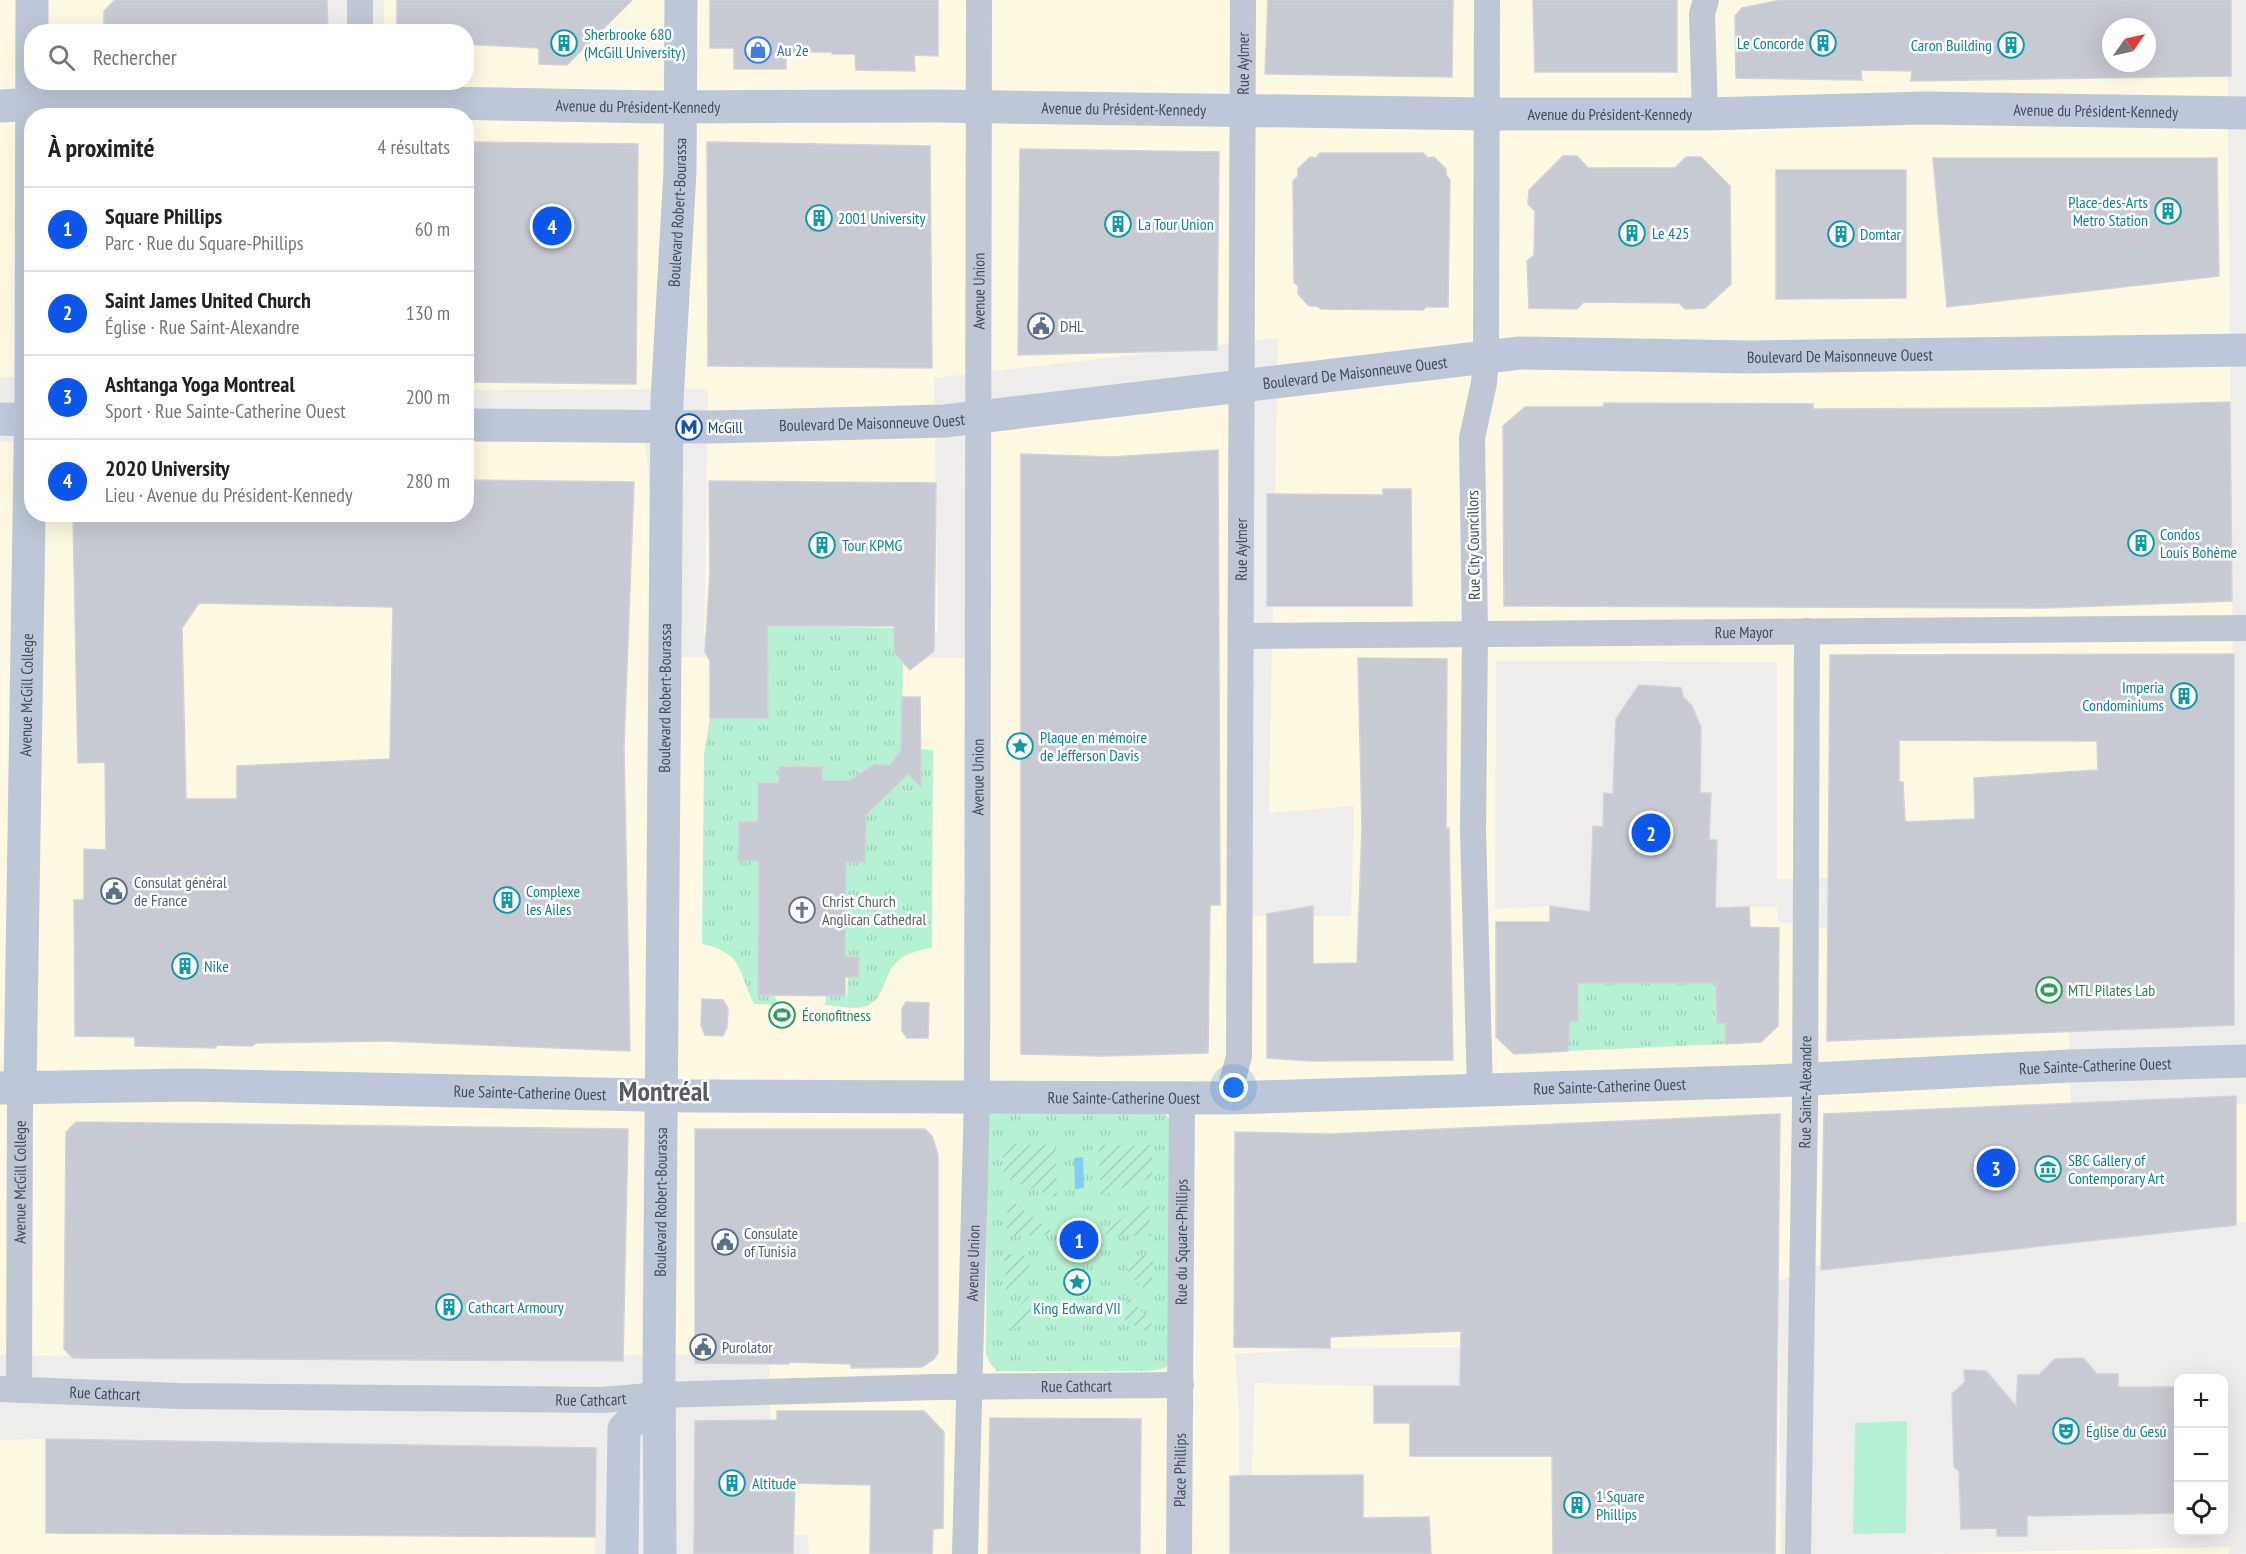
<!DOCTYPE html>
<html lang="fr">
<meta charset="utf-8">
<style>
body{margin:0;font-family:"PT Sans Narrow",sans-serif;background:#f2f2f2;color:#222}
.controls{position:absolute;right:18px;bottom:18px;display:grid;overflow:hidden;border-radius:12px;box-shadow:0 6px 24px #0002}
.controls button{width:54px;height:54px;display:grid;place-items:center;padding:0;border:0;border-bottom:2px solid #e0e0e0;background:#fff;color:#222;font:30px sans-serif}
.compass{position:absolute;left:2102px;top:18px;width:54px;height:54px;border-radius:50%;background:#fff;box-shadow:0 6px 24px #0002;rotate:56deg}
.you{position:absolute;left:1234px;top:1088px;width:21px;height:21px;margin:-15px;border:4px solid #fff;border-radius:50%;background:#1a73e8;box-shadow:0 0 0 9px #1a73e833}
.badge{display:grid;place-items:center;width:39px;height:39px;border-radius:50%;background:#0c56e9;color:#fff;font-size:20px;font-weight:700}
.pin{position:absolute;translate:-50% -50%;border:3px solid #fff;box-shadow:0 2px 6px #0006}
.list{margin:0;padding:0;list-style:none}
h2{display:flex;justify-content:space-between;align-items:center;height:78px;margin:0;padding:0 24px;font-size:26px}
h2 small{font-size:20px;font-weight:400;color:#767676}
.list li{display:grid;grid-template-columns:39px 1fr auto;gap:18px;align-items:center;box-sizing:border-box;height:84px;padding:0 24px;border-top:2px solid #e0e0e0}
.list b{display:block;font-size:22px;white-space:nowrap}
.list p{margin:0;font-size:20px;white-space:nowrap;color:#767676}
.list em{font-size:20px;font-style:normal;color:#767676}
.icon{flex:none;width:33px;height:33px;fill:none;stroke:currentColor;stroke-width:2;stroke-linecap:round;stroke-linejoin:round}
.map{position:relative;flex:none;width:2246px;height:1554px;overflow:hidden}
.search{position:absolute;background:#fff;box-shadow:0 6px 24px #0002;left:24px;top:24px;width:450px;height:66px;display:flex;align-items:center;gap:15px;box-sizing:border-box;padding:0 21px;border-radius:24px;color:#767676;font-size:22px}
.panel{position:absolute;background:#fff;box-shadow:0 6px 24px #0002;left:24px;top:108px;width:450px;height:414px;border-radius:24px}
.map>svg:first-child{display:block}
.commercial{fill:#fdf8e2;fill-rule:evenodd}
.park{fill:url(#park-tufts)}
.garden{fill:url(#garden-furrows)}
.pitch{fill:#b6f1d3}
.water{fill:#80cef1}
.building{fill:#c7cad3;stroke:#d0d1d9;stroke-width:1.5;fill-rule:evenodd}
.lines{fill:none;stroke-linecap:round;stroke-linejoin:round}
.street{stroke:#bec7d3;stroke-width:26}
.secondary{stroke:#bdc7d7;stroke-width:33}
.labels{text-anchor:middle;dominant-baseline:central;stroke-width:5;stroke-linejoin:round;paint-order:stroke}
.culture-label{font-size:16px;fill:#0d838f;stroke:#fff;text-anchor:start}
.shop-label{font-size:16px;fill:#366cbe;stroke:#fff;text-anchor:start}
.street-label{font-size:16px;fill:#434d5b;stroke:#fff}
.service-label{font-size:16px;fill:#4e5e75;stroke:#fff;text-anchor:start}
.transit-label{font-size:16px;fill:#164399;stroke:#fff;text-anchor:start}
.worship-label{font-size:16px;fill:#5b616d;stroke:#fff;text-anchor:start}
.leisure-label{font-size:16px;fill:#27864d;stroke:#fff;text-anchor:start}
.town-label{font-size:28px;font-weight:bold;fill:#585c62;stroke:#fff}
</style>
<div class="map">
<svg width="2246" height="1554" viewBox="0 0 2246 1554">
<defs>
<pattern id="park-tufts" width="24" height="20" patternUnits="userSpaceOnUse" patternTransform="scale(1.5)"><rect width="24" height="20" fill="#b6f1d3"/><path d="M3 7l-1-3M5 7V3M7 7l1-3M15 17l-1-3M17 17v-4M19 17l1-3" fill="none" stroke="#9ed0b7"/></pattern>
<pattern id="garden-furrows" width="10" height="10" patternUnits="userSpaceOnUse" patternTransform="scale(1.5)"><rect width="10" height="10" fill="#b6f1d3"/><path d="M-1 1l2-2M0 10L10 0M9 11l2-2" fill="none" stroke="#9ed0b7"/></pattern>
</defs>
<rect width="100%" height="100%" fill="#efecec"/>
<path class="commercial" d="M0,0H326V31L32,32V82L326,83V115L32,116L31,378L0,377Z
M384,0H2227L2236,1003L2091,1016L2071,873L1777,879V662L1496,661L1495,909L1550,906L1578,1021L1717,1023L1716,924L1724,923V907H1777L1778,921L1829,930L2069,1031L2071,1112L2246,1104V1222L1830,1261L1608,1347L1330,1348L1235,1354L1239,1413V1554H809L808,1535H773L769,1358L657,1354L500,1361L502,1257L192,1358L0,1355V442H31L32,514H466L467,441H645L666,657L977,658L978,418L1243,385L1240,916H1351L1354,806L1269,813L1278,338L934,378L938,633L704,637L708,389L467,390L466,116L383,115V83L466,82V32L384,31ZM2111,27H2147V63H2111Z
M1778,1297L1781,1554H1249L1255,1383L1641,1393Z
M46,1439L596,1448L595,1554H0V1440Z
M2229,1547V1554H1912Z"/>
<path class="park" d="M737,626L905,628L894,637L895,654L903,663L901,751L889,766L875,764L862,773L861,789L822,781V767H780L779,783H758V822H739L738,860L759,861L774,995L779,1005L754,1004C738,972 744,953 702,944L704,755L710,718H768V664L736,663Z
M921,749L933,750L932,948C873,956 895,993 867,1006C856,1010 837,1006 825,1005L826,996H847L848,977H860L859,957H845L846,862H865V823L849,822L893,789L902,769L912,778L921,772Z
M1578,983H1716L1717,1023H1726L1725,1044L1568,1051L1570,1021H1577Z
M1161,1109L1170,1120L1169,1362L1165,1368L1149,1371H997L989,1362L986,1353L987,1112Z"/>
<path class="garden" d="M1006,1144L1055,1145L1057,1195L1053,1197L1004,1177L1003,1147Z
M1101,1145H1152V1177L1102,1196L1100,1194L1099,1146Z
M1008,1198L1050,1230L1051,1235L1006,1236Z
M1148,1198L1151,1236L1106,1235L1107,1230Z
M1009,1254L1029,1256C1033,1273 1020,1282 1008,1292L1006,1289L1004,1258Z
M1151,1255L1153,1258L1152,1289L1149,1292C1137,1283 1123,1273 1128,1257Z
M1029,1295L1032,1320L1011,1331L1006,1330L1005,1323Z
M1128,1296L1152,1324L1151,1331L1147,1332L1125,1320Z"/>
<path class="pitch" d="M1907,1421L1906,1533L1853,1534L1855,1423Z"/>
<path class="water" d="M1083,1157L1084,1188L1075,1189L1074,1158Z"/>
<path class="building" d="M115,0H327L328,32H104V11Z
M397,0H632L567,65L539,64V48L466,44V32H397Z
M710,0H938V56L914,55L915,71L856,70L855,54H832V52H786V69H734V48H710Z
M1268,0H1453L1452,77L1265,74Z
M1533,0H1677V72H1535Z
M1781,0H2231V76L1911,81L1912,71L1861,70L1862,80L1736,78L1735,16L1742,8ZM2111,27H2147V63H2111Z
M466,142L638,144L636,384L466,382Z
M707,142L930,146L932,368L708,366Z
M1020,149L1219,152L1217,350L1018,355Z
M1320,153H1423L1428,158L1434,157L1446,169V175L1450,180L1448,307H1426L1423,310L1321,309L1317,306H1309L1298,294V286L1294,282L1293,181L1298,176V169L1310,157L1316,158Z
M1563,156H1577L1588,168H1675L1686,157H1701L1730,186L1731,284L1705,308L1685,309L1679,303L1584,302L1577,309L1529,308L1527,261L1534,255L1535,211L1528,204L1529,190Z
M1933,158H2217L2219,276L1947,307Z
M1776,170H1906V298L1776,299Z
M2230,402L2232,601L2045,608L1504,606L1503,426L1525,407H1603L1604,403L1813,404V409L2039,408Z
M1218,450L1220,905H1210L1208,1053L1103,1056L1021,1054V454L1112,457Z
M466,480L634,482L624,746L630,1051L384,1041L256,1043L252,1046L216,1045V1048L135,1046V1037L75,1036L74,900H84V849L106,850L105,762L78,763L73,514H466ZM199,603L393,607L390,759L237,766V799H186L182,628Z
M709,481L936,483L934,651L910,670L894,652V626H767L768,718H710V661L705,652L710,573Z
M1383,489H1411L1412,606H1267V494L1383,495Z
M2234,654V1025L1827,1041L1830,655ZM1899,740L2097,741L2098,770L1974,778L1975,819L1905,822L1903,782H1899Z
M1358,658L1447,659L1446,828H1449L1453,1060L1312,1061L1267,1058V914L1313,906V964L1357,963L1362,828Z
M1639,685L1681,688L1683,697L1692,706L1701,728L1700,793H1711L1709,840H1717L1715,908L1749,907L1750,927L1779,928L1778,1026L1761,1042L1725,1044L1726,1023H1717L1716,983H1578V1021H1570L1568,1051L1514,1054L1496,1037V922H1550V906L1590,912L1593,826L1603,827L1604,793L1613,794L1616,719Z
M902,697H920L921,787L908,774L866,815L865,862H846L845,957H859V977H845V996L758,995L759,861H738L739,822H758V783H779V767H822V781H849L875,764L889,766L901,751Z
M702,999L723,1000L728,1008L727,1027L723,1036L705,1035L701,1025Z
M906,1002L929,1003L928,1038H907L902,1031V1009Z
M2236,1096V1225L1821,1270L1824,1114Z
M1780,1114L1775,1554H1553L1552,1456H1410V1423H1374V1386H1460L1461,1331L1330,1337V1348L1234,1347L1235,1132L1330,1134Z
M76,1122L628,1129L623,1361L73,1358L64,1349L66,1132Z
M695,1129H925L932,1136L938,1155V1353L934,1359L922,1367L851,1368V1364L789,1362V1364L695,1363Z
M2083,1358L2097,1374H2118V1387H2178V1513L2027,1516V1536H1997V1528L1961,1529L1959,1471L1954,1467L1952,1394L1965,1382L1964,1370L1986,1371L2016,1406L2018,1375H2039L2055,1359Z
M777,1411H924L944,1432L943,1528L933,1529L932,1554H870L871,1485L795,1483L793,1554H694L695,1421L777,1420Z
M990,1418L1141,1419L1140,1554H988Z
M46,1439L596,1448L595,1537L46,1533Z
M1363,1475V1518L1429,1517L1431,1554H1230V1476Z"/>
<g class="lines">
<g class="street">
<path d="M360,32V0"/>
<path d="M1705,114L1702,14L1706,0"/>
<path id="s1" d="M1242,636L2246,628"/>
<path d="M1480,1091L1473,831L1475,633L1472,438L1484,383L1486,358L1487,0"/>
<path id="s2" d="M1228,1098L1239,1056L1243,0"/>
<path id="s3" d="M0,1389L179,1396L603,1400L659,1395L937,1387L1181,1385"/>
<path id="s4" d="M19,1390L20,1088"/>
<path id="s5" d="M965,1554L977,1098L979,0"/>
<path id="s6" d="M1179,1554L1182,1098"/>
<path id="s7" d="M1798,1554L1805,1105L1807,631"/>
</g>
<g class="secondary">
<path id="s8" d="M0,106L72,102L334,101L657,107L936,106L1487,114H1705L1924,108L2246,113"/>
<path d="M0,419L32,420"/>
<path id="s9" d="M466,425L711,427L944,421L1520,353L1750,357L2246,350"/>
<path id="s10" d="M0,1088L190,1085L689,1096L1228,1098L1771,1081L2070,1066L2246,1061"/>
<path id="s11" d="M20,1088L31,393L32,0"/>
<path d="M622,1554L624,1429L659,1395"/>
<path id="s12" d="M660,1554L659,1367L667,401L680,171L681,0"/>
</g>
</g>
<defs>
<g id="building-ring" transform="scale(1.35)"><circle r="9.5" fill="#fff" stroke="#0f9aa8" stroke-width="1.5"/><path d="M-4-6H4V6H1V3H-1V6H-4ZM-2.5-4.3h1.7v1.8h-1.7ZM.8-4.3h1.7v1.8H.8ZM-2.5-1h1.7V.8h-1.7ZM.8-1h1.7V.8H.8Z" fill="#0f9aa8"/></g>
<g id="shop-ring" transform="scale(1.35)"><circle r="9.5" fill="#fff" stroke="#3f7fe0" stroke-width="1.5"/><path d="M-5-2.5h2.3a2.7 3.5 0 0 1 5.4 0H5L5.5 6h-11ZM-1.5-2.5h3a1.5 2.3 0 0 0-3 0Z" fill="#3f7fe0"/></g>
<g id="civic-ring" transform="scale(1.35)"><circle r="9.5" fill="#fff" stroke="#5c6f8a" stroke-width="1.5"/><path d="M-.6-6.5H3V-4.5H.6V-3L4-1V1h2V6H-6V1h2V-1L-.6-3ZM-1.2 2.5V6h2.4V2.5Z" fill="#5c6f8a"/></g>
<g id="metro-ring" transform="scale(1.35)"><circle r="9.5" fill="#fff" stroke="#1a4fb4" stroke-width="1.5"/><path d="M-5.5 5V-5H-3L0 0L3-5H5.5V5H3V-.5L0 4L-3-.5V5Z" fill="#1a4fb4"/></g>
<g id="sight-ring" transform="scale(1.35)"><circle r="9.5" fill="#fff" stroke="#0f9aa8" stroke-width="1.5"/><path d="M0-6L1.8-2.2L6-1.7L2.9 1.2L3.7 5.4L0 3.3L-3.7 5.4L-2.9 1.2L-6-1.7L-1.8-2.2Z" fill="#0f9aa8"/></g>
<g id="church-ring" transform="scale(1.35)"><circle r="9.5" fill="#fff" stroke="#6b7280" stroke-width="1.5"/><path d="M-1.2-6h2.4v3.5h3.3v2.4h-3.3V6h-2.4V-.1h-3.3v-2.4h3.3Z" fill="#6b7280"/></g>
<g id="stadium-ring" transform="scale(1.35)"><circle r="9.5" fill="#fff" stroke="#2e9e5b" stroke-width="1.5"/><path d="M0-5a6.5 5 0 1 0 0 10a6.5 5 0 1 0 0-10ZM-3.5-1.8h7v3.6h-7Z" fill="#2e9e5b"/></g>
<g id="museum-ring" transform="scale(1.35)"><circle r="9.5" fill="#fff" stroke="#0f9aa8" stroke-width="1.5"/><path d="M0-6L6-3V-2H-6V-3ZM-5-1h2V3h-2ZM-1-1h2V3h-2ZM3-1h2V3H3ZM-6 4H6V6H-6Z" fill="#0f9aa8"/></g>
<g id="theatre-ring" transform="scale(1.35)"><circle r="9.5" fill="#fff" stroke="#0f9aa8" stroke-width="1.5"/><path d="M-5-5.5Q0-4 5-5.5V0Q5 5 0 6Q-5 5-5 0ZM-3.3-2.5H-1v1.5H-3.3ZM1-2.5H3.3v1.5H1ZM-2.8 1Q0 5.5 2.8 1Z" fill="#0f9aa8"/></g>
</defs>
<g fill-rule="evenodd">
<use href="#building-ring" x="564" y="43"/>
<use href="#building-ring" x="1823" y="43"/>
<use href="#building-ring" x="2011" y="45"/>
<use href="#shop-ring" x="758" y="50"/>
<use href="#building-ring" x="2168" y="211"/>
<use href="#building-ring" x="819" y="218"/>
<use href="#building-ring" x="1118" y="224"/>
<use href="#building-ring" x="1632" y="233"/>
<use href="#building-ring" x="1841" y="234"/>
<use href="#civic-ring" x="1041" y="326"/>
<use href="#metro-ring" x="689" y="427"/>
<use href="#building-ring" x="2141" y="543"/>
<use href="#building-ring" x="822" y="545"/>
<use href="#building-ring" x="2184" y="696"/>
<use href="#sight-ring" x="1020" y="746"/>
<use href="#civic-ring" x="114" y="891"/>
<use href="#building-ring" x="507" y="900"/>
<use href="#church-ring" x="802" y="910"/>
<use href="#building-ring" x="185" y="966"/>
<use href="#stadium-ring" x="2049" y="990"/>
<use href="#stadium-ring" x="782" y="1015"/>
<use href="#museum-ring" x="2048" y="1169"/>
<use href="#civic-ring" x="725" y="1242"/>
<use href="#sight-ring" x="1077" y="1282"/>
<use href="#building-ring" x="449" y="1307"/>
<use href="#civic-ring" x="703" y="1347"/>
<use href="#theatre-ring" x="2066" y="1431"/>
<use href="#building-ring" x="732" y="1483"/>
<use href="#building-ring" x="1577" y="1505"/>
</g>
<g class="labels">
<g class="culture-label">
<text x="584" y="34">Sherbrooke 680<tspan x="584" dy="18">(McGill University)</tspan></text>
<text x="1804" y="43" text-anchor="end">Le Concorde</text>
<text x="1992" y="45" text-anchor="end">Caron Building</text>
<text x="2148" y="202" text-anchor="end">Place-des-Arts<tspan x="2148" dy="18">Metro Station</tspan></text>
<text x="838" y="218">2001 University</text>
<text x="1138" y="224">La Tour Union</text>
<text x="1652" y="233">Le 425</text>
<text x="1860" y="234">Domtar</text>
<text x="2160" y="534">Condos<tspan x="2160" dy="18">Louis Bohème</tspan></text>
<text x="842" y="545">Tour KPMG</text>
<text x="2164" y="687" text-anchor="end">Imperia<tspan x="2164" dy="18">Condominiums</tspan></text>
<text x="1040" y="737">Plaque en mémoire<tspan x="1040" dy="18">de Jefferson Davis</tspan></text>
<text x="526" y="891">Complexe<tspan x="526" dy="18">les Ailes</tspan></text>
<text x="204" y="966">Nike</text>
<text x="2068" y="1160">SBC Gallery of<tspan x="2068" dy="18">Contemporary Art</tspan></text>
<text x="468" y="1307">Cathcart Armoury</text>
<text x="1077" y="1308" text-anchor="middle">King Edward VII</text>
<text x="2086" y="1431">Église du Gesú</text>
<text x="752" y="1483">Altitude</text>
<text x="1596" y="1496">1 Square<tspan x="1596" dy="18">Phillips</tspan></text>
</g>
<g class="shop-label">
<text x="777" y="50">Au 2e</text>
</g>
<g class="street-label">
<text stroke="none"><textPath href="#s2" startOffset="1036">Rue Aylmer</textPath></text>
<text stroke="none"><textPath href="#s8" startOffset="638">Avenue du Président-Kennedy</textPath></text>
<text stroke="none"><textPath href="#s8" startOffset="1124">Avenue du Président-Kennedy</textPath></text>
<text stroke="none"><textPath href="#s8" startOffset="2096">Avenue du Président-Kennedy</textPath></text>
<text stroke="none"><textPath href="#s8" startOffset="1610">Avenue du Président-Kennedy</textPath></text>
<text stroke="none"><textPath href="#s12" startOffset="1342">Boulevard Robert-Bourassa</textPath></text>
<text stroke="none"><textPath href="#s5" startOffset="1263">Avenue Union</textPath></text>
<text stroke="none"><textPath href="#s9" startOffset="1378">Boulevard De Maisonneuve Ouest</textPath></text>
<text stroke="none"><textPath href="#s9" startOffset="892">Boulevard De Maisonneuve Ouest</textPath></text>
<text stroke="none"><textPath href="#s9" startOffset="406">Boulevard De Maisonneuve Ouest</textPath></text>
<text transform="translate(1473 545) rotate(-91)">Rue City Councillors</text>
<text stroke="none"><textPath href="#s2" startOffset="550">Rue Aylmer</textPath></text>
<text stroke="none"><textPath href="#s1" startOffset="502">Rue Mayor</textPath></text>
<text stroke="none"><textPath href="#s11" startOffset="393">Avenue McGill College</textPath></text>
<text stroke="none"><textPath href="#s12" startOffset="856">Boulevard Robert-Bourassa</textPath></text>
<text stroke="none"><textPath href="#s5" startOffset="777">Avenue Union</textPath></text>
<text stroke="none"><textPath href="#s10" startOffset="2096">Rue Sainte-Catherine Ouest</textPath></text>
<text stroke="none"><textPath href="#s10" startOffset="1610">Rue Sainte-Catherine Ouest</textPath></text>
<text stroke="none"><textPath href="#s10" startOffset="530">Rue Sainte-Catherine Ouest</textPath></text>
<text stroke="none"><textPath href="#s7" startOffset="462">Rue Saint-Alexandre</textPath></text>
<text stroke="none"><textPath href="#s10" startOffset="1124">Rue Sainte-Catherine Ouest</textPath></text>
<text stroke="none"><textPath href="#s4" startOffset="208">Avenue McGill College</textPath></text>
<text stroke="none"><textPath href="#s12" startOffset="352">Boulevard Robert-Bourassa</textPath></text>
<text stroke="none"><textPath href="#s6" startOffset="312">Rue du Square-Phillips</textPath></text>
<text stroke="none"><textPath href="#s5" startOffset="291">Avenue Union</textPath></text>
<text stroke="none"><textPath href="#s3" startOffset="1077">Rue Cathcart</textPath></text>
<text stroke="none"><textPath href="#s3" startOffset="105">Rue Cathcart</textPath></text>
<text stroke="none"><textPath href="#s3" startOffset="591">Rue Cathcart</textPath></text>
<text stroke="none"><textPath href="#s6" startOffset="84">Place Phillips</textPath></text>
</g>
<g class="service-label">
<text x="1060" y="326">DHL</text>
<text x="134" y="882">Consulat général<tspan x="134" dy="18">de France</tspan></text>
<text x="744" y="1233">Consulate<tspan x="744" dy="18">of Tunisia</tspan></text>
<text x="722" y="1347">Purolator</text>
</g>
<g class="transit-label">
<text x="708" y="427">McGill</text>
</g>
<g class="worship-label">
<text x="822" y="901">Christ Church<tspan x="822" dy="18">Anglican Cathedral</tspan></text>
</g>
<g class="leisure-label">
<text x="2068" y="990">MTL Pilates Lab</text>
<text x="802" y="1015">Éconofitness</text>
</g>
<g class="town-label">
<text x="664" y="1090">Montréal</text>
</g>
</g>
</svg>
<div class="controls">
<button>+</button>
<button>−</button>
<button><svg class="icon" aria-label="locate" viewBox="0 0 24 24"><circle cx="12" cy="12" r="6"/><path d="M12 2v4M12 18v4M2 12h4M18 12h4"/></svg></button>
</div>
<svg class="compass" viewBox="-18 -18 36 36"><path d="M0-13l5 13h-10z" fill="#e53935"/><path d="M0 13l5-13h-10z" fill="#767676"/></svg>
<div class="you"></div>
<div class="pin badge" style="left:1079px;top:1240px">1</div>
<div class="pin badge" style="left:1651px;top:833px">2</div>
<div class="pin badge" style="left:1996px;top:1168px">3</div>
<div class="pin badge" style="left:552px;top:226px">4</div>
<div class="search"><svg class="icon" aria-label="search" viewBox="0 0 24 24"><circle cx="10" cy="10" r="6"/><path d="M15 15l6 6"/></svg>Rechercher</div>
<section class="panel">
<h2>À proximité<small>4 résultats</small></h2>
<ul class="list">
<li><span class="badge">1</span><div><b>Square Phillips</b><p>Parc · Rue du Square-Phillips</p></div><em>60 m</em></li>
<li><span class="badge">2</span><div><b>Saint James United Church</b><p>Église · Rue Saint-Alexandre</p></div><em>130 m</em></li>
<li><span class="badge">3</span><div><b>Ashtanga Yoga Montreal</b><p>Sport · Rue Sainte-Catherine Ouest</p></div><em>200 m</em></li>
<li><span class="badge">4</span><div><b>2020 University</b><p>Lieu · Avenue du Président-Kennedy</p></div><em>280 m</em></li>
</ul>
</section>
</div>
